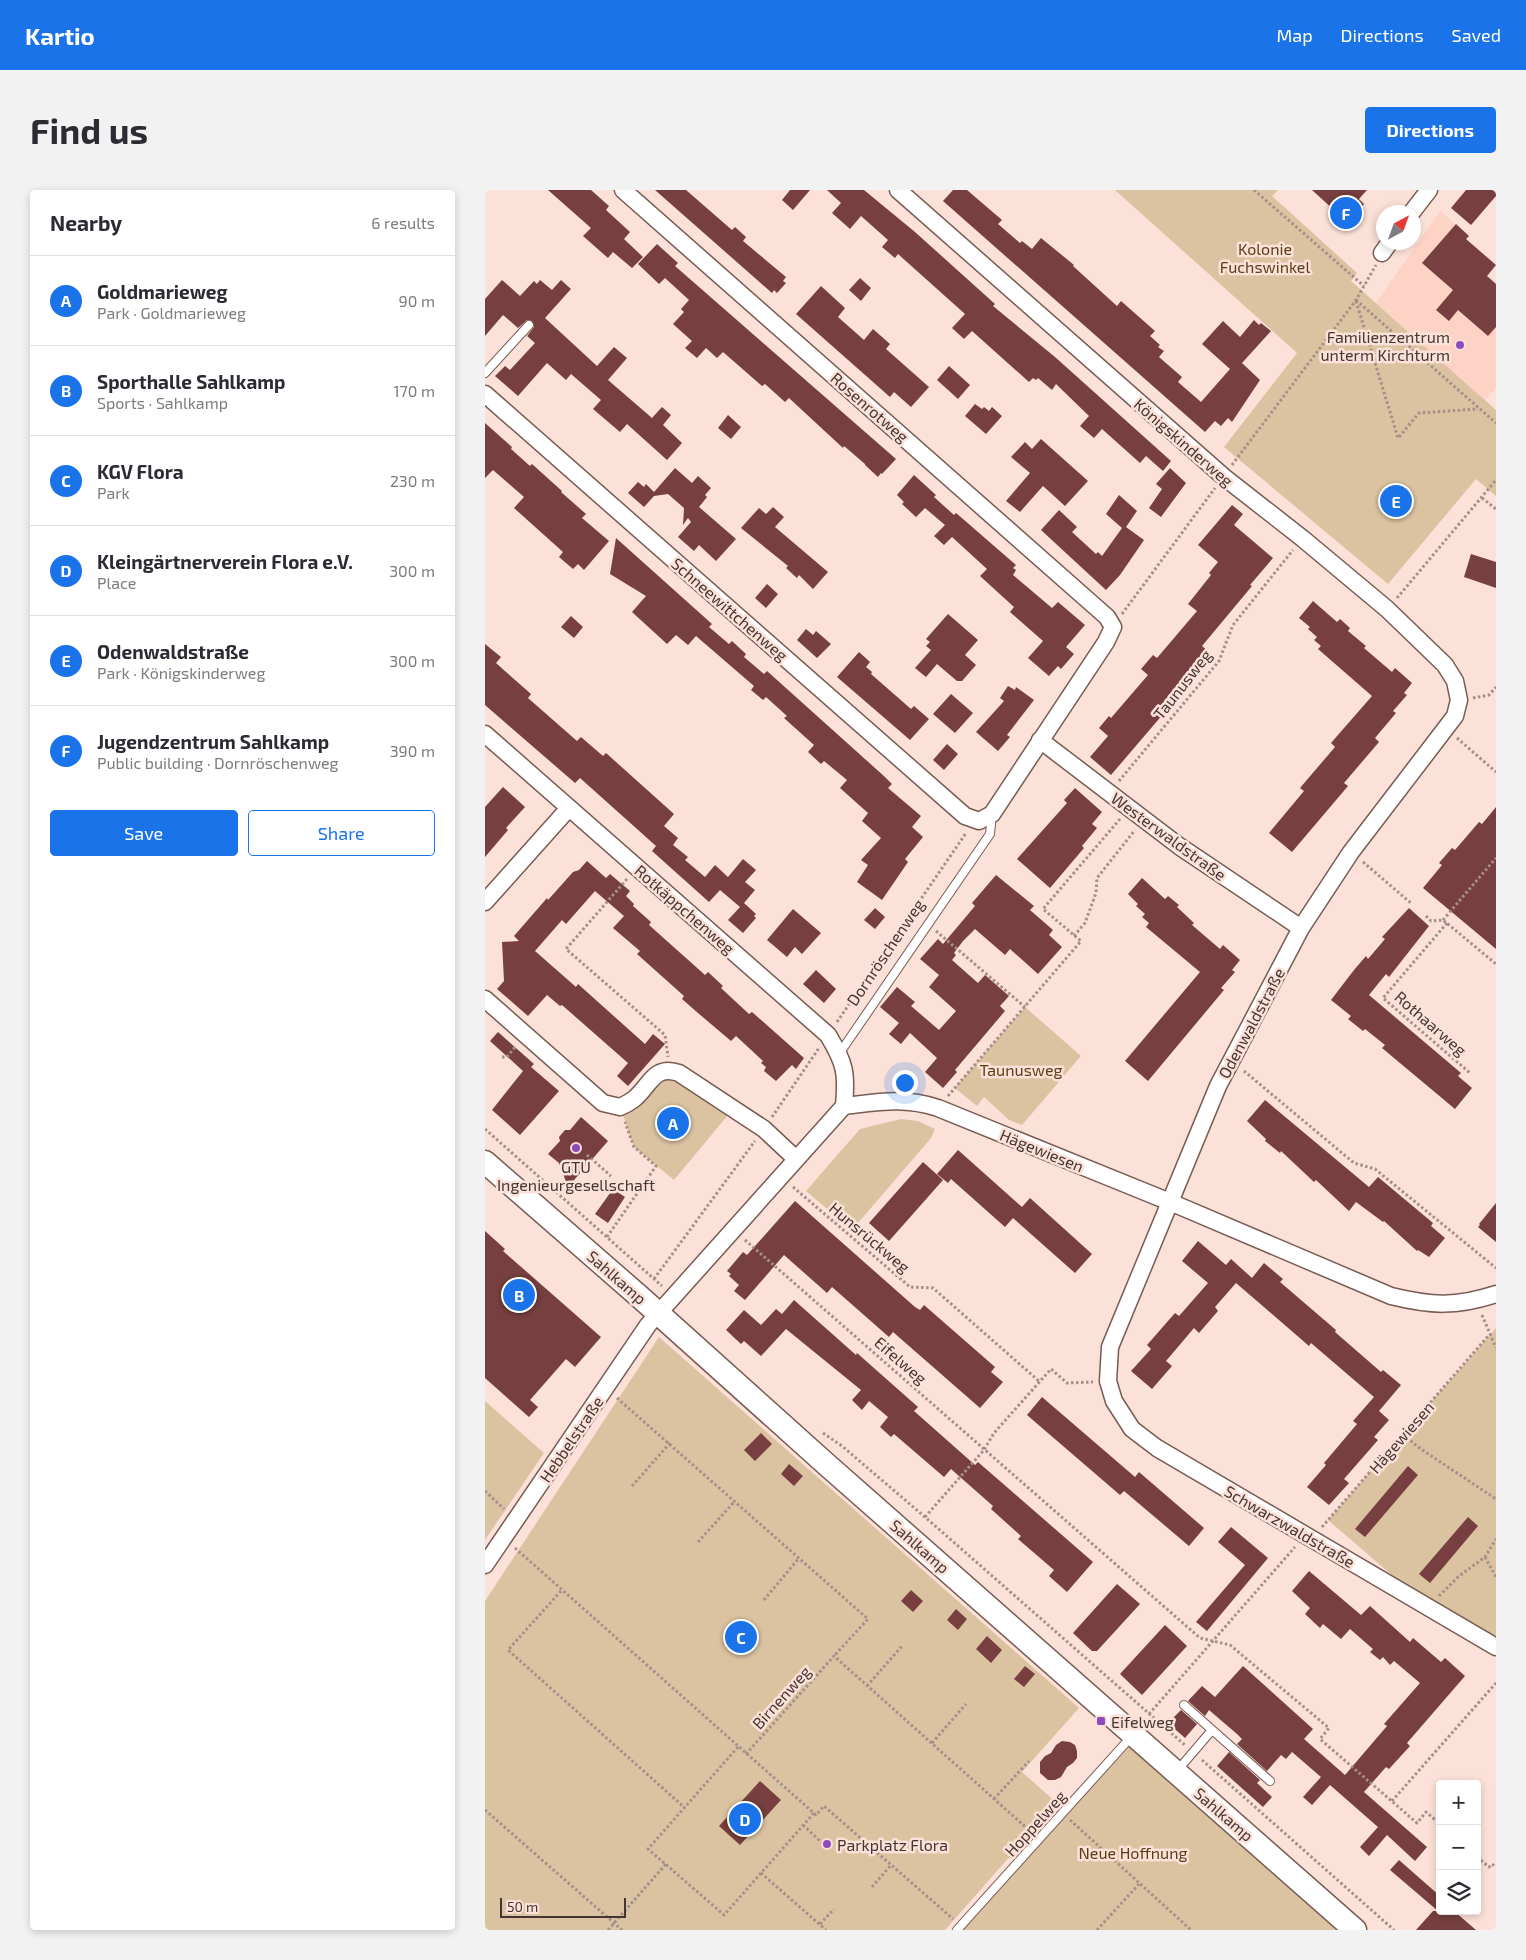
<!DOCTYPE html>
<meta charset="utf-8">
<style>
body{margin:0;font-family:"Exo 2",sans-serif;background:#f2f2f3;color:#2b2b33}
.controls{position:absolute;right:15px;bottom:15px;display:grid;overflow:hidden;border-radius:5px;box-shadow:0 2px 8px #0003}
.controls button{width:45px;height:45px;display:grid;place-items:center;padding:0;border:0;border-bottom:1px solid #e1e1e2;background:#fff;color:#2b2b33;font:25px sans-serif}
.compass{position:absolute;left:891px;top:15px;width:45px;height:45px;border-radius:50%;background:#fff;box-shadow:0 2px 8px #0003;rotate:41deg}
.scale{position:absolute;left:15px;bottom:12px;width:126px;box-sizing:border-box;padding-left:5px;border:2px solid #433632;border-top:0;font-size:14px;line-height:18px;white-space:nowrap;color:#433632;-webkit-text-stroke:4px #fce1d8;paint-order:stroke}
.you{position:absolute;left:419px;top:892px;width:18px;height:18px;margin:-12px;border:4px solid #fff;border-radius:50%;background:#1a73e8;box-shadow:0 0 0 8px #1a73e833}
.badge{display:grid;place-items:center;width:32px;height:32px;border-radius:50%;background:#1a73e8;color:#fff;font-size:16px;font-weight:700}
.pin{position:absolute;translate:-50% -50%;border:2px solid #fff;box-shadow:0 1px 5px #0006}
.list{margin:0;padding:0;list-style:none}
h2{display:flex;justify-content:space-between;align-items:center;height:65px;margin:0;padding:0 20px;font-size:21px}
h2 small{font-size:16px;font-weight:400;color:#7c7c81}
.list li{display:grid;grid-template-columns:32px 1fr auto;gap:15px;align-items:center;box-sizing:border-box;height:90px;padding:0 20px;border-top:1px solid #e1e1e2}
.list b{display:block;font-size:19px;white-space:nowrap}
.list p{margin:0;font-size:16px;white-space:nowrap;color:#7c7c81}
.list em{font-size:16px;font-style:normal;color:#7c7c81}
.actions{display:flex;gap:10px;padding:15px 20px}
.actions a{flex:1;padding:11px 0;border:1px solid #1a73e8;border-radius:5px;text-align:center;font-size:18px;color:#1a73e8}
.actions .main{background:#1a73e8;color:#fff}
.icon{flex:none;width:28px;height:28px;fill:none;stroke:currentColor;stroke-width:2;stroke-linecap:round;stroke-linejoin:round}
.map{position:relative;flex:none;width:1011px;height:1740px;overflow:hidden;border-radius:5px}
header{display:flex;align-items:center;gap:30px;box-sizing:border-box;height:70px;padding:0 25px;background:#1a73e8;color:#fff}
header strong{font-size:24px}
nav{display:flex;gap:28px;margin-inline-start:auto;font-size:18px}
.intro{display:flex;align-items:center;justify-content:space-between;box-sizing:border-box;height:120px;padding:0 30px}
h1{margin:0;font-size:35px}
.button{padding:12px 22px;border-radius:5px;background:#1a73e8;color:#fff;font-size:18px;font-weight:700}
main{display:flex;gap:30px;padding:0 30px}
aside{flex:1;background:#fff;border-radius:5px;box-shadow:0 2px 8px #0003}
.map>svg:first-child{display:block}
.built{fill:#fdd3c6}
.green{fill:#dbc3a2}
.building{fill:#773f3f}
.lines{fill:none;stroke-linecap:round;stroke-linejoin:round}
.lane-casing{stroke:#785b52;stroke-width:10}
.street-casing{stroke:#785b52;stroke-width:19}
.secondary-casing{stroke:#785b52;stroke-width:25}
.path{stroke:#a48f89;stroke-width:3;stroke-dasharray:2.5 2.5;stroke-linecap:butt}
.lane{stroke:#fff;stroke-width:8}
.street{stroke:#fff;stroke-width:16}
.secondary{stroke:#fff;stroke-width:22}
.poi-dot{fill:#8d4abf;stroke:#fce1d8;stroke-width:2}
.labels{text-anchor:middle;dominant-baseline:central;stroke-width:5;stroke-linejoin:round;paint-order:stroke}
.park-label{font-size:16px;fill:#583f18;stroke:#fce1d8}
.poi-label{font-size:16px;fill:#433632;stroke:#fce1d8;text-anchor:start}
.street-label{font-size:16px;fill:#433632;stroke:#fce1d8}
</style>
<header>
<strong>Kartio</strong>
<nav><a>Map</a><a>Directions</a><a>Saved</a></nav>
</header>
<div class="intro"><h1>Find us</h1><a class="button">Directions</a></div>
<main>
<aside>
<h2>Nearby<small>6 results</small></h2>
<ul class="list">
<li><span class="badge">A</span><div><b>Goldmarieweg</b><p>Park · Goldmarieweg</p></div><em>90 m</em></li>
<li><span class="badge">B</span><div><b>Sporthalle Sahlkamp</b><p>Sports · Sahlkamp</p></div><em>170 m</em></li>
<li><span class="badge">C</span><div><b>KGV Flora</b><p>Park</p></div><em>230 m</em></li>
<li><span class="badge">D</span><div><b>Kleingärtnerverein Flora e.V.</b><p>Place</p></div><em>300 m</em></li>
<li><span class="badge">E</span><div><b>Odenwaldstraße</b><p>Park · Königskinderweg</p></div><em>300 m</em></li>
<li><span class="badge">F</span><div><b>Jugendzentrum Sahlkamp</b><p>Public building · Dornröschenweg</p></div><em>390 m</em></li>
</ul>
<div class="actions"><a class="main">Save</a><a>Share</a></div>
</aside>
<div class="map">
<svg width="1011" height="1740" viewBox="0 0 1011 1740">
<rect width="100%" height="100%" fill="#fce1d8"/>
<path class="built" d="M955,21L984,46L979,52L997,67L999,65L1011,75L1003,86L1011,94V198L1000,210L891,113Z"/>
<path class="green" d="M630,0H793L787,6L872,83L866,91L1011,220V306L991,289L903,394L739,257L812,163Z
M540,817L596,866L537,935L524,930L499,907L492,916L470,898Z
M179,880L248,919L189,990L149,957L135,917Z
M416,929L433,931L450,939L446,948L367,1040L321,1001L375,939Z
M1011,1138V1457L944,1417L843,1330Z
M174,1147L594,1518L537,1582L572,1613L460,1740H0V1411Z
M0,1211L59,1263L0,1350Z
M641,1552L852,1740H472Z"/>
<path class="building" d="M63,0H106L124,16L121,20L145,42L139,49L158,67L147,78L128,62L123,68L98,46L106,38Z
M170,0H201L247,40L250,37L261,47L258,51L301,87L298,91L301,93L292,103L289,100L287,103Z
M305,0H325L308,20L297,10Z
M342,0H379L430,42L510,114L508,116L570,167L686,271L678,281L661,266L655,273L617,239L609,248L595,236L604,226L571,194L567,200L553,188L551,190L548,188L544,192L487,141L479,149L467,138L480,124L413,64L410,68L397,57L403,50L376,26L365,39L347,23L356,13Z
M468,0H482L517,30L513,34L535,53L537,51L547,59L556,48L589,75L588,76L632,116L636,111L670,141L665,146L675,155L673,157L679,161L674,167L697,187L693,192L716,212L745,179L717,154L738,131L755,147L769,130L774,135L776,133L786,141L757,173L775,190L747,232L743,228L736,236L730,231L720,242L458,11Z
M827,0H882L874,9L879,14L862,32Z
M981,0H1011V6L986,35L966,18Z
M971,34L984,46L981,49L1011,75L1002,86L1011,94V137L1003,146L973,120L964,131L951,120L968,100L937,73Z
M172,54L193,73L190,76L411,269L397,284L396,283L393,287L380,275V274L359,256L358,258L304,208L300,212L280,194L277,196L238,162L232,168L221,158L212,168L200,158L207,151L188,134L199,122L196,119L204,110L180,88L174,94L153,74Z
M375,88L386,98L376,111L364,100Z
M17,90L35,106L49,91L52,94L55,90L67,100L76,90L86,99L60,128L112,176L129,157L142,168L123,190L167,228L177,217L186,225L178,235L197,253L182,270L142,234L135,242L108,219L116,210L86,184L81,190L62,173L33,206L10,186L20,176L25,180L50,153L42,146L49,137L47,131L42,130L33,138L18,125L0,146V109Z
M336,96L360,118L353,127L379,150L388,139L405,154L401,159L444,197L426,217L409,202L405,207L311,124Z
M464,176L485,195L473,209L452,190Z
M490,214L497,219L499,217L504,221L507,217L517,226L501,244L480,226Z
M243,225L256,237L246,249L233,238Z
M0,233L27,257L26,259L45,276L47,274L77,301L76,302L101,324L97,328L124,351L99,380L93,374L88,379L74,367L78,362L29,318L39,307L8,280L0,288Z
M556,249L603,291L580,316L558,296L535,322L521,311L545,283L526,267L540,252L547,259Z
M190,278L207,293L213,286L226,298L220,305L222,307L214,317L251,349L231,371L214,355L209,361L193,347L206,332L203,328L198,335L199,318L183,304L169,306L159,317L143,303L153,292L159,297L161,294L169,302Z
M685,278L701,293L676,327L664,318L677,299L671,294Z
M429,285L451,305L449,307L469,325L471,323L478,329L531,375L528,378L531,380L528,385L567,418L573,412L600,435L581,457L589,464L576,479L573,476L564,486L543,468L558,451L525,422L529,417L495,386L502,379L467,347L459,355L449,346L460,335L440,318L431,327L417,314L419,312L412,305Z
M634,305L652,321L641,337L659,350L635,385L621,400L556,340L574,320L592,337L587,342L611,364L613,362L617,366L637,338L621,324Z
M747,315L758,324L749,335L788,368L765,395L767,396L717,456L724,462L676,520L679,523L626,585L605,567L623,546L614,538L624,526L626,528L663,485L656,479L668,465L672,468L712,421L703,414L726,385L724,383L733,372L713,355Z
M288,317L299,327L290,337L343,382L328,399L314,385L312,388L301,378L303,376L256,338L274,318L281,324Z
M131,348L227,434L224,437L244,454L247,451L261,464L259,467L279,484L282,481L400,587L407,594L403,598L436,626L427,637L438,647L420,669L423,672L397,710L372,692L383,675L376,670L396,648L377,631L383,623L355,598L362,590L339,571L336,574L323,562L329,555L299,528L302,526L281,507L278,510L266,500L269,496L211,446L203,455L191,445L182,454L147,422L161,406L125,384Z
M986,364L1011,372V398L979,387Z
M282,394L293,404L281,418L270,408Z
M828,411L852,432L855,429L865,438L863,441L881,456L879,458L907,482L910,478L927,493L919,503L922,505L908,521L911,523L890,548L894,552L859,593L863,596L807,662L784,643L819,601L815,598L850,557L846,553L887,506L833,459L836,456L829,450L832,447L823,439L825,437L814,428Z
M463,424L493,450L480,465L491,475L477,491H472L452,474L441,487L430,478L446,460L441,456L445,452L441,449Z
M86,426L98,437L89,448L76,437Z
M321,439L328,445L331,441L346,454L332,468L312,450Z
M0,454L16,467L11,473L46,504L43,508L92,551L96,547L118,566L121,563L189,624L179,636L193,648L188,655L203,667L200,670L220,687L230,675L243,687L258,669L271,680L260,692L270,700L259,713L271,724L269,726L271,728L258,743L243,730L255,717L235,700L224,712L167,661L171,656L95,588L90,593L0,515Z
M374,462L385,472L381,477L387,482L386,484L426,519L429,516L444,529L425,550L352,487Z
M523,496L530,500L531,497L549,510L522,545L525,547L513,561L491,542L519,511L515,508Z
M466,504L488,523L470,543L448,524Z
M462,554L473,564L459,580L448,570Z
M18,597L40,617L21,638L23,640L0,667V617Z
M590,598L617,622L607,634L612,638L597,656L599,658L565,698L532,669L582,613L579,610Z
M1011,617V759L938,698L957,675L954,673L967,658L970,660L994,632L997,634Z
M102,671L121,688L125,684L145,701L141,706L149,714L148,716L166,732L164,735L220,785L223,782L238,796L236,798L264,824L267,822L319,868L311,879L307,875L291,891L279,881L281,877L276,873L278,871L251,846L246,851L213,823L197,809L199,806L152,764L155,761L128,738L139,726L110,701L81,734L77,730L50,761L91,797L93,794L160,854L168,844L180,854L143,896L132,886L143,873L77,815L75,816L62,805L43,826L12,799L19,791L17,752L34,751L29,746L62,708L63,710L88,682L94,680Z
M511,685L549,716L545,720L568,740L564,745L577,757L553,784L525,759L520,765L490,739L478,751L469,763L471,765L467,770L493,793L500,785L524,806L515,816L520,821L470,880L472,882L458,898L440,882L452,868L425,843L416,854L404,844L414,833L395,817L412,797L430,812L426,816L454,840L471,821L444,797L454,785L435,769L453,749L458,754L490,716L487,713Z
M657,688L680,709L683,706L694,715L692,717L709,733L707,735L735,759L738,755L755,770L747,780L750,782L736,798L739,800L663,891L640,871L715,782L661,737L664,733L657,727L660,724L651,716L653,714L643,704Z
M390,718L400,727L390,739L379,730Z
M924,718L944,736L904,787L901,784L884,805L976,883L973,886L987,898L970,919L897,858L900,855L880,839L878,841L863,829L866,826L846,810L869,780L881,766L883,769L900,749L897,747Z
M308,719L336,743L317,764L310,757L302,767L282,750Z
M331,780L351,799L339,813L318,794Z
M13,842L49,874L46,877L74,901L35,945L7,920L38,881L5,851Z
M780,910L884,997L893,987L948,1033L946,1036L960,1048L944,1067L933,1060L932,1061L899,1031L898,1032L871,1012L864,1021L831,990L829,992L796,961L795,963L780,951L781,949L762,931Z
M96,927L123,951L83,997L74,973L63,964L75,951L74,947L80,940H85Z
M473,960L537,1017L545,1008L607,1064L590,1083L528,1028L520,1037L466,989L463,993L452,984Z
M438,972L458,990L404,1051L384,1033Z
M128,999L140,1007L123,1033L110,1024Z
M310,1011L430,1117L435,1120L439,1115L510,1177L506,1182L518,1192L495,1218L408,1142L404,1147L347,1097L342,1103L299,1065L260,1110L249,1101L254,1095L244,1086L246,1084L242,1081L258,1062L262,1065Z
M1011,1013V1052L993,1037L995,1035L994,1034Z
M0,1041L20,1059L18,1061L116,1147L90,1177L81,1169L45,1210L53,1217L44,1227L0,1188Z
M713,1051L741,1075L746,1069L767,1088L779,1073L798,1089L795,1092L851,1140L850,1142L896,1182L898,1180L916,1195L894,1221L904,1230L889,1247L893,1250L859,1289L864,1293L844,1315L822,1297L841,1275L839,1273L872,1234L868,1231L889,1207L826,1153L824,1156L751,1093L730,1117L733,1121L714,1143L709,1138L681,1171L687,1176L667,1199L646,1181L666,1159L662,1155L690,1123L694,1126L723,1093L697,1071Z
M309,1110L371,1165L372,1163L433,1217L429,1221L490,1275L493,1272L608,1372L582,1402L564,1386L569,1380L533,1349L536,1346L506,1319L508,1316L466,1279L459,1287L409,1244L406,1247L395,1237L403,1227L384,1211L377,1220L367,1210L376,1200L301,1139L276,1166L259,1151L256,1154L241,1140L259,1120L276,1135L291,1119L297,1124Z
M557,1207L650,1287L654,1282L719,1338L704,1356L639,1301L635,1305L542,1225Z
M276,1243L287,1254L270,1271L259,1260Z
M304,1274L318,1286L309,1296L296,1284Z
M923,1276L933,1285L880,1347L870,1339Z
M983,1327L993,1336L945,1393L934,1384Z
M746,1337L783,1368L722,1441L711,1432L760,1375L733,1352Z
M824,1381L876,1425L885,1416L925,1452L928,1448L956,1472L960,1468L980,1486L922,1553L925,1556L904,1579L901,1577L879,1602L942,1657L930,1671L902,1645L884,1666L875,1657L893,1637L845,1595L827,1615L818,1607L836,1587L807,1562L801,1569L796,1565L782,1581L752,1554L757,1549L752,1544L724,1520L720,1526L703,1511L717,1496L730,1507L758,1476L828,1539L819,1549L860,1585L902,1536L899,1534L935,1493L909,1471L905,1475L898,1467L895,1470L885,1462L888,1459L865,1439L856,1449L838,1434L835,1438L820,1424L825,1418L807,1401Z
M632,1394L655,1414L612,1461H607L588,1443Z
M426,1400L438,1411L428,1422L416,1411Z
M471,1419L482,1429L473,1440L462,1430Z
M680,1435L702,1456L657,1505L635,1484Z
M502,1446L517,1460L506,1473L491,1459Z
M540,1476L550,1484L539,1497L529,1489Z
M696,1520L712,1534L700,1548L683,1533Z
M577,1551L585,1552L590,1555L592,1561V1568L588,1573L582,1577L576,1587L570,1590H563L555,1583V1572L560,1566L566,1563L571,1555Z
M744,1562L775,1590L772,1593L787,1607L778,1617L732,1576Z
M275,1591L296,1610L255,1655L234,1636Z
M914,1670L955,1706V1721H969L991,1740H931L948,1721H953L905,1680Z"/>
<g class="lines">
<g class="lane-casing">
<path id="lane" d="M0,183L44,135
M354,864L505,644L507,624
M699,1515L785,1591
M692,1581L727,1540
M472,1740L646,1547"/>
</g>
<g class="street-casing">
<path id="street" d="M413,0L739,287L817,348L902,419L960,475L970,491L974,510L970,526L866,662L816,738L733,896L625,1157L623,1191L629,1211L647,1239L672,1258L1011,1457
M927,22L944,0
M897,63L905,52
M0,204L480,626L494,631L507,624L621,452L628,437L622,427L138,0
M0,544L343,845C360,873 362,883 359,916
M555,550L694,656L816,738
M0,712L84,618
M0,809L118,913L135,917C140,915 145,912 149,909C165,896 169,874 194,883L279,939L310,968
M0,1375L163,1135L359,916C394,912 419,907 453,918L685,1012L906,1106C947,1116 971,1117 1011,1104"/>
</g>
<g class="secondary-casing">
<path id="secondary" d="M0,972L155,1107L341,1274L870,1740"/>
</g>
<path class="path" d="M769,0L879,96
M871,110L1011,233
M871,111L913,248
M914,247L934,223L993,219
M747,275L871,110L891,75
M997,308L1011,319
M912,408L1011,290
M637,424L730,298
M988,508L1004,505L1011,497
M972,548L1011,582
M634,591L734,471L748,435L808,360
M878,672L927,714
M142,689L81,759L180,845L183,867
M941,726L946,731L958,730L1011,774
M958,730L1011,668
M962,733L898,808L985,883
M451,741L540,817
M589,746L600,733L611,703L612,688L650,640
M352,832L481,643
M17,867H22L30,857
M759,881L869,973L890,979L1011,1078
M463,906L596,751L558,719L635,629
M287,927L334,858
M0,939L177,1096
M102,965L126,986
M308,997L425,1097L448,1098L555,1192
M122,1047L171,976L149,957L140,932
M260,1050L715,1448L745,1455L844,1538L835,1549L932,1633L941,1622L955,1634
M169,1089L270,951
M997,1125L1011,1158
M132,1208L383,1429L349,1466
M338,1243L357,1256L440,1327L701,1556
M918,1244L933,1257L1011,1309
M147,1296L185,1253
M0,1301L19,1319
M440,1327L499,1260L509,1243L566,1179L582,1193L608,1192
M837,1337L1004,1145
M213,1352L250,1311
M30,1358L331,1625L339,1616L468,1729
M1000,1367L1011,1387
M76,1401L23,1460L200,1618
M954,1406L974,1386L1000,1367L1011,1349
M279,1410L314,1368
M382,1496L417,1456
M664,1524L810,1357
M447,1553L481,1514
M253,1557L163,1659L239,1725L329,1623
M261,1564L349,1466L545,1641
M717,1570L909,1740
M509,1609L544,1571
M907,1611L1011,1493
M0,1620L137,1740
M585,1630L706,1740
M318,1635L337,1653
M992,1667L1004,1677L1007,1674L1011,1677
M276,1683L341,1740
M387,1697L406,1675
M335,1734L349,1719
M123,1740L181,1674
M612,1740L654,1694"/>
<use href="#lane" class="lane"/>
<use href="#street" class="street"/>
<use href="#secondary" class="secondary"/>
</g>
<g class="poi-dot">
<circle cx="975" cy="155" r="5"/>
<circle cx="91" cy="958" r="5"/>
<rect x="611" y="1526" width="10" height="10" rx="2.5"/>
<circle cx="342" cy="1654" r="5"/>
</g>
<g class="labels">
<g class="park-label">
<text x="780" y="58">Kolonie<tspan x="780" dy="18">Fuchswinkel</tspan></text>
<text x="536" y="879">Taunusweg</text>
<text x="648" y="1662">Neue Hoffnung</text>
</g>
<g class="poi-label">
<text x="965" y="146" text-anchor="end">Familienzentrum<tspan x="965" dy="18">unterm Kirchturm</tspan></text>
<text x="91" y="976" text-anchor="middle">GTU<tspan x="91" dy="18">Ingenieurgesellschaft</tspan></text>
<text x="626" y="1531">Eifelweg</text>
<text x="352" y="1654">Parkplatz Flora</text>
</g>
<g class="street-label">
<text transform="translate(385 217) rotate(41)">Rosenrotweg</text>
<text transform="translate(699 252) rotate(41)">Königskinderweg</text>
<text transform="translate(245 419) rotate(41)">Schneewittchenweg</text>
<text transform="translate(697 494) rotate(-52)">Taunusweg</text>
<text transform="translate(684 646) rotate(36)">Westerwaldstraße</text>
<text transform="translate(200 719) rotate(41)">Rotkäppchenweg</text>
<text transform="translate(400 762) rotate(-56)">Dornröschenweg</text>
<text transform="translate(766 833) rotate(-62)">Odenwaldstraße</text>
<text transform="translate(946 833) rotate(41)">Rothaarweg</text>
<text transform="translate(557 960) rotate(22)">Hägewiesen</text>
<text transform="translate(385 1047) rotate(40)">Hunsrückweg</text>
<text transform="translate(132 1087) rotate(41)">Sahlkamp</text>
<text transform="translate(416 1170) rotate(41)">Eifelweg</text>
<text transform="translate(916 1247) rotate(-49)">Hägewiesen</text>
<text transform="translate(86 1249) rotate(-56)">Hebbelstraße</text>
<text transform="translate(805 1336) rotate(30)">Schwarzwaldstraße</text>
<text transform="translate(435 1356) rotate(41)">Sahlkamp</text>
<text transform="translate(296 1507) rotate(-48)">Birnenweg</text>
<text transform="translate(739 1624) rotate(41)">Sahlkamp</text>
<text transform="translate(550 1633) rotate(-48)">Hoppelweg</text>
</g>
</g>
</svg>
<div class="controls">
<button>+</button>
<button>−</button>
<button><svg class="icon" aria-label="layers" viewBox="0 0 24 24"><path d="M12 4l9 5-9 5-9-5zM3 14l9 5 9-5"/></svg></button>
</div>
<svg class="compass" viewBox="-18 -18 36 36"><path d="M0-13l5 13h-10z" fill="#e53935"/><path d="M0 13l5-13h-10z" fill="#7c7c81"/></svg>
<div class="scale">50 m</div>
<div class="you"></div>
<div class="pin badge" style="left:188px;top:933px">A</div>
<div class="pin badge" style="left:34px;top:1105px">B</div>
<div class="pin badge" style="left:256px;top:1447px">C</div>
<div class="pin badge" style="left:260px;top:1629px">D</div>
<div class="pin badge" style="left:911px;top:311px">E</div>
<div class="pin badge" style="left:861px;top:23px">F</div>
</div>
</main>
